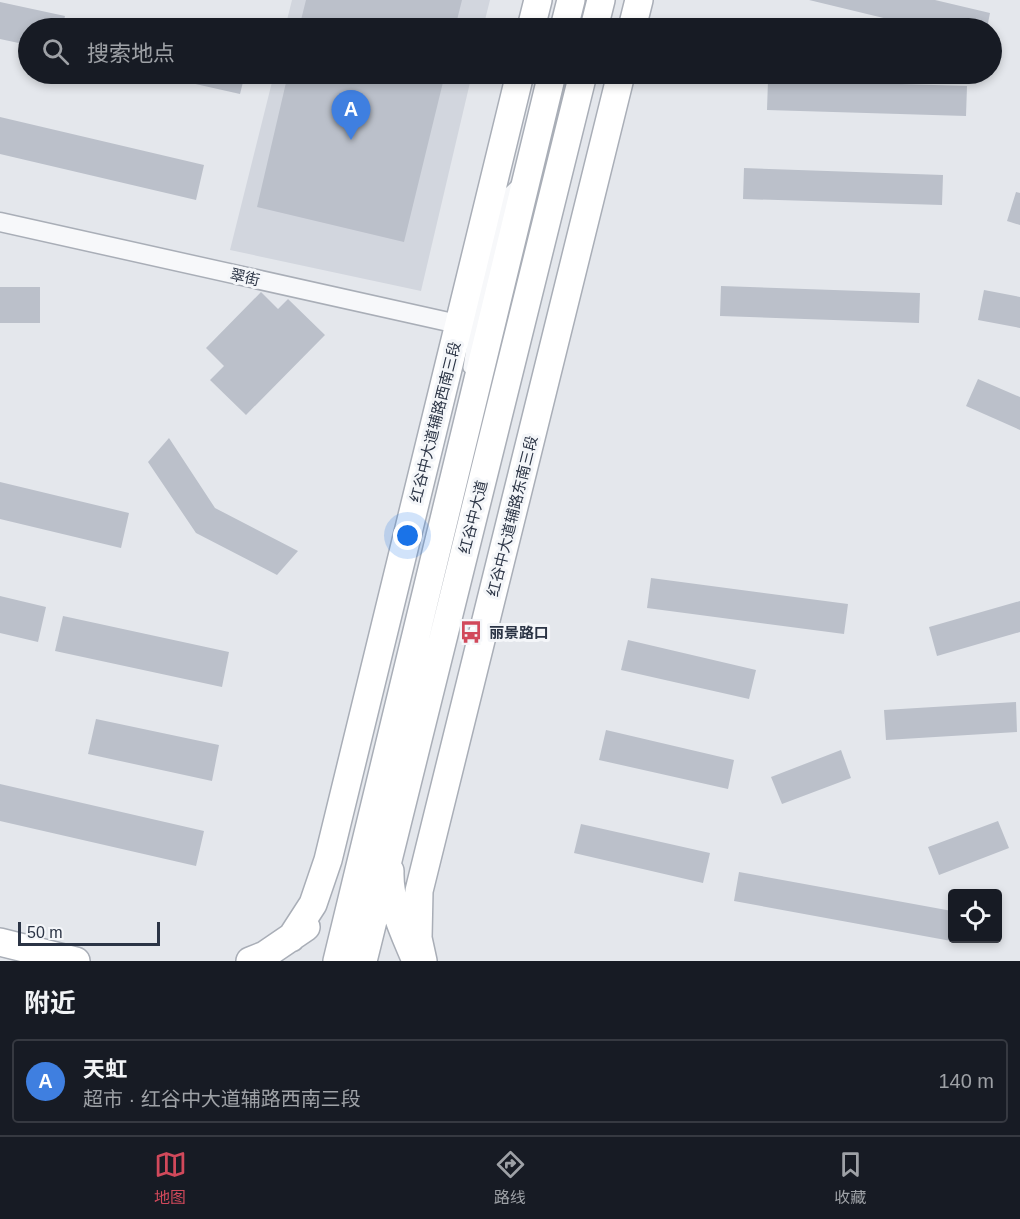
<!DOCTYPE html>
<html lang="zh">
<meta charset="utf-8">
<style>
body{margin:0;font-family:Arial,"Noto Sans SC",sans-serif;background:#242831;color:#f1f3f6}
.controls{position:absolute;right:18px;bottom:18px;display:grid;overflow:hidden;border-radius:6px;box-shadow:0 3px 9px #0003}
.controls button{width:54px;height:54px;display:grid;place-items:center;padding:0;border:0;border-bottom:2px solid #363941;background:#171b24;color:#f1f3f6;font:30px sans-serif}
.scale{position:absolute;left:18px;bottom:15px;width:142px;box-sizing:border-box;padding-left:6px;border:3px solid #2b3445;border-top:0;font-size:16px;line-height:21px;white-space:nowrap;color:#2b3445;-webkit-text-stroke:4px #f4f6f9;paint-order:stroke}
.you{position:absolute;left:408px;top:536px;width:21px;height:21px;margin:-15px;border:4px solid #fff;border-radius:50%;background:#1a73e8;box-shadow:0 0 0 9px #1a73e833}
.badge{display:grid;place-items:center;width:39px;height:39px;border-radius:50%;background:#d1495b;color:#fff;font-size:20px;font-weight:700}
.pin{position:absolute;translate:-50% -50px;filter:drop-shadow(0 2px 3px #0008)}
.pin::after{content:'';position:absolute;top:32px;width:21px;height:18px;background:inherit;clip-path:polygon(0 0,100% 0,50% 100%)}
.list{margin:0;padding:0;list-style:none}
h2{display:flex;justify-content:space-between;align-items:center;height:78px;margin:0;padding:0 24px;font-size:26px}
h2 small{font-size:20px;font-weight:400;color:#9ea1a6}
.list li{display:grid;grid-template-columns:39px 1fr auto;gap:18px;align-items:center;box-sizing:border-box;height:84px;margin:0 12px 12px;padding:0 12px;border:2px solid #363941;border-radius:6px}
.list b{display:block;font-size:22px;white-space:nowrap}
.list p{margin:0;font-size:20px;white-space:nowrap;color:#9ea1a6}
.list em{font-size:20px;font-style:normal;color:#9ea1a6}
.icon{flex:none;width:33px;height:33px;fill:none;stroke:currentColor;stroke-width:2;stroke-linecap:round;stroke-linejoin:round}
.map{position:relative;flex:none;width:1020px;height:961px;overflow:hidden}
.search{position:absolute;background:#171b24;box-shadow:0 3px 9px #0003;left:18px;right:18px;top:18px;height:66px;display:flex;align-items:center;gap:15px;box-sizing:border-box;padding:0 21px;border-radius:33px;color:#9ea1a6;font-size:22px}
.sheet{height:174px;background:#171b24}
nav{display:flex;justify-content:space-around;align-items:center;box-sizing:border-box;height:84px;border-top:2px solid #363941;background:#171b24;font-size:16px;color:#9ea1a6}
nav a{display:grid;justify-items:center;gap:3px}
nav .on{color:#d1495b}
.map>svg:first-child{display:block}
.built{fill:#d2d6de}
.building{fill:#bbc0ca}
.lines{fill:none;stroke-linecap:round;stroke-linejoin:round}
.lane-casing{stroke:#a9aeb7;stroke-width:12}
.street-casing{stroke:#a9aeb7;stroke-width:21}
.secondary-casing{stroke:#a9aeb7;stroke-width:30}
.lane{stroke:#f7f8fa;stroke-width:9}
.street{stroke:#f7f8fa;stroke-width:18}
.secondary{stroke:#fff;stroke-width:27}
.labels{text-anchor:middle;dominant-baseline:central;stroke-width:6;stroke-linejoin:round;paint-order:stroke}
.street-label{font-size:15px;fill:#2b3445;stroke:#f4f6f9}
.poi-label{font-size:15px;font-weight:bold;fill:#2b3445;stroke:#f4f6f9;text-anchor:start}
</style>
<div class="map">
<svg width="1020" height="961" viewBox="0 0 1020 961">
<rect width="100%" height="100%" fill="#e4e7ec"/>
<path class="built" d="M292,0H490L483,28H285Z
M274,74H472L421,291L230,250Z"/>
<path class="building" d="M306,0H462L455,28H299Z
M809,0H935L990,13L987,28H925Z
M0,2L65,16L62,28H28V45L0,39Z
M151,74H245L240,94Z
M288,74H445L404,242L257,207Z
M768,80L967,86L966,116L767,110Z
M0,117L204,165L196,200L0,154Z
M744,168L943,175L942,205L743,199Z
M1016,192L1020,193V225L1007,221Z
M721,286L920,293L919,323L720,316Z
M0,287H40V323H0Z
M984,290L1020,297V328L978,320Z
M261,292L278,309L288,299L325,335L246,415L210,380L224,366L206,348Z
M978,379L1020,397V430L966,406Z
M169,438L215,508L298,551L277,575L196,533L148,462Z
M0,482L129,513L121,548L0,519Z
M651,578L848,604L844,634L647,608Z
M0,596L46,607L38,642L0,633Z
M1020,601V632L937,656L929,627Z
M63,616L229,652L222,687L55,651Z
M628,640L756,670L749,699L621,670Z
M1016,702L1017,732L886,740L884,710Z
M96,719L219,745L212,781L88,754Z
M606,730L734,760L728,789L599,760Z
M841,750L851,778L782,804L771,777Z
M0,784L204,831L196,866L0,821Z
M998,821L1009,848L939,875L928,847Z
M581,824L710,853L703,883L574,853Z
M739,872L952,911V938H963L962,943L734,901Z"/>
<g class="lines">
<g class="lane-casing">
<path id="lane" d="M468,368L474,328L505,195L519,182"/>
</g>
<g class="street-casing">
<path id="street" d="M0,222L489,331"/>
</g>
<g class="secondary-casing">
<path id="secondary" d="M531,28L538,0
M564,28L571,0
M594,28L601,0
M632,28L639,0
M390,871C389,900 402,928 413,954
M291,938L313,904L328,860L520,74
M0,942L76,961
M250,961L265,955L306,927
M337,961L552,74
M363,961L583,74
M423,961L418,938L419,891L621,74"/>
</g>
<use href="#lane" class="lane"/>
<use href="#street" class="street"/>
<use href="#secondary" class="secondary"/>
</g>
<defs>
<g id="bus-bare" transform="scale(1.8)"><path d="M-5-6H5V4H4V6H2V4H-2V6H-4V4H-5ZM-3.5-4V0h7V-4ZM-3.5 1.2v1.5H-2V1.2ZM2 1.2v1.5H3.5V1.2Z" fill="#d1495b" stroke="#f4f6f9" stroke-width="2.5" paint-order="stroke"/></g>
</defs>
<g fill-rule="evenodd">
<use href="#bus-bare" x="471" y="632"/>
</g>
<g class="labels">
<g class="street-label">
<text transform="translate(245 277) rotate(13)">翠街</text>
<text transform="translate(435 422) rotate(-76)">红谷中大道辅路西南三段</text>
<text transform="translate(512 516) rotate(-76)">红谷中大道辅路东南三段</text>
<text transform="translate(473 517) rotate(-76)">红谷中大道</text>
</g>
<g class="poi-label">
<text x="489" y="632">丽景路口</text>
</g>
</g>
</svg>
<div class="controls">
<button><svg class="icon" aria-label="locate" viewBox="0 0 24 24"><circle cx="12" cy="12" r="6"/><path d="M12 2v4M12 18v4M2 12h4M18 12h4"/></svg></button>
</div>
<div class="scale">50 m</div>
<div class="you"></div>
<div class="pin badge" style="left:351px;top:140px;background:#3f7fe0">A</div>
<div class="search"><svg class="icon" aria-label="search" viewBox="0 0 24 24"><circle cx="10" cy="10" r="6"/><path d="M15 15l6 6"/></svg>搜索地点</div>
</div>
<section class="sheet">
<h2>附近<small></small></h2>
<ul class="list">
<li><span class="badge" style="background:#3f7fe0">A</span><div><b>天虹</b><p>超市 · 红谷中大道辅路西南三段</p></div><em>140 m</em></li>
</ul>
</section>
<nav>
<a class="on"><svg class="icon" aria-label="map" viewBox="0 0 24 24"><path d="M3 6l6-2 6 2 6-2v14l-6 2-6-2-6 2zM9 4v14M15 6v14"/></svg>地图</a>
<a><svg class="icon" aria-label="directions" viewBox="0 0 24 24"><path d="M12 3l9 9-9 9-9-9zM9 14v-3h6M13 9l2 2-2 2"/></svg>路线</a>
<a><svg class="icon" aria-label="saved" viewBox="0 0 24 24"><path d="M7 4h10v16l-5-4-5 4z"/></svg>收藏</a>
</nav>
